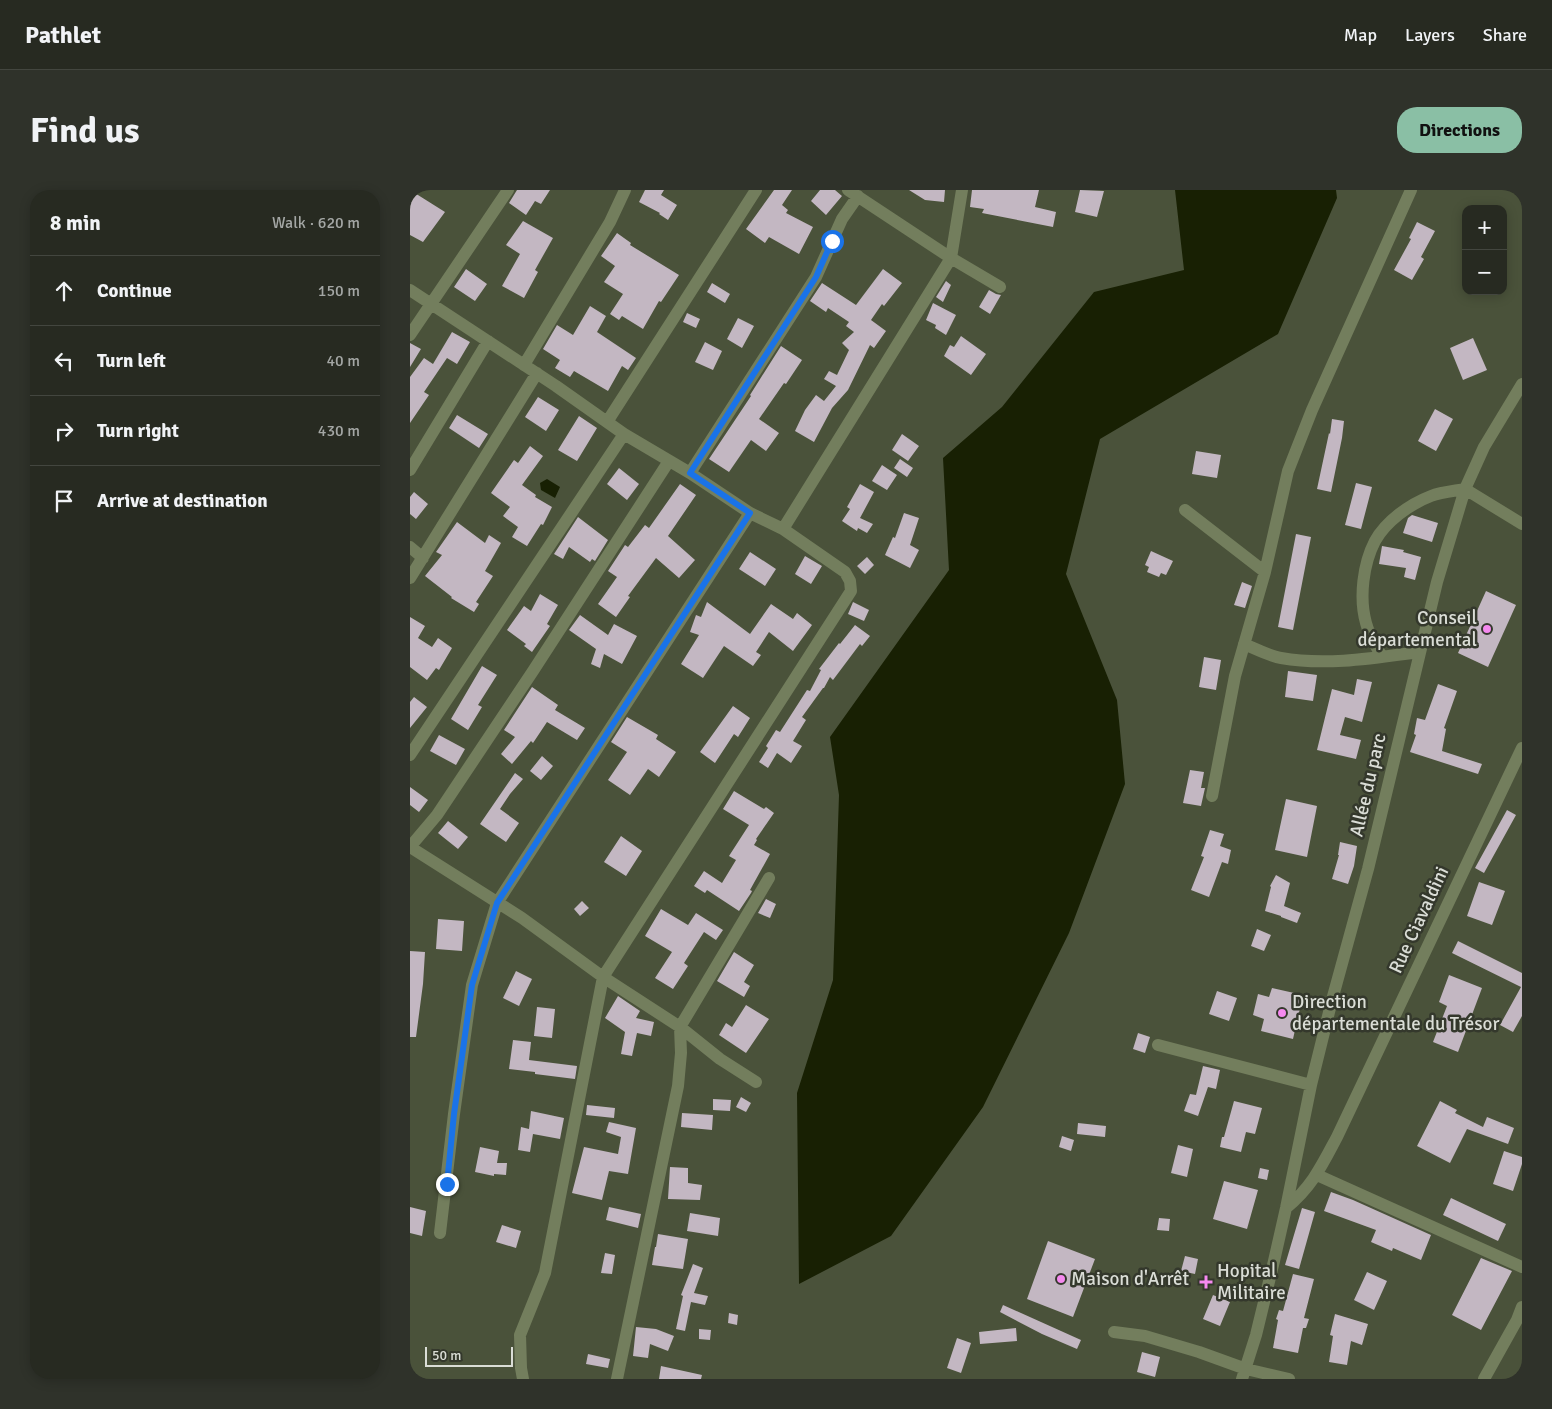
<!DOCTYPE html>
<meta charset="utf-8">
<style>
body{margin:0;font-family:Signika,sans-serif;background:#2f322a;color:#f1f3f6}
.controls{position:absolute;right:15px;top:15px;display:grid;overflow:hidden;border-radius:10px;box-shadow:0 2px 12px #0003}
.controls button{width:45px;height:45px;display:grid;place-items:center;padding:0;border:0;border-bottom:1px solid #43463f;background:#272a21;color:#f1f3f6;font:25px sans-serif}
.scale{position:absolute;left:15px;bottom:12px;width:88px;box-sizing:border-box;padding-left:5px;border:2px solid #daddd6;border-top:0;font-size:14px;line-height:18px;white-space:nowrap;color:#daddd6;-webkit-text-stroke:4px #34382c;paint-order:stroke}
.stop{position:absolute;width:15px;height:15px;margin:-11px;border:4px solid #1a73e8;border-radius:50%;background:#fff}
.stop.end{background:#1a73e8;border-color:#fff;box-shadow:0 1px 5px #0008}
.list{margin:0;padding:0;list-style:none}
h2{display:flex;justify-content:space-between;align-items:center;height:65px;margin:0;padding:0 20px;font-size:21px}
h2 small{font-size:16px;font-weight:400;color:#a4a7a5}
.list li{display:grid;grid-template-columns:32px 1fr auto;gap:15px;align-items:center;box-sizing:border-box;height:70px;padding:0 20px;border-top:1px solid #43463f}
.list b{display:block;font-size:19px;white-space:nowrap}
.list em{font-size:16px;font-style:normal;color:#a4a7a5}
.icon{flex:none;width:28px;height:28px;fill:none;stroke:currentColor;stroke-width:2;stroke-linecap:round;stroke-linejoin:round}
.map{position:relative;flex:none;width:1112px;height:1189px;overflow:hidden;border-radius:20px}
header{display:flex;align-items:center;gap:30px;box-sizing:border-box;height:70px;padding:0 25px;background:#272a21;border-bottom:1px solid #43463f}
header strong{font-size:24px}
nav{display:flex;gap:28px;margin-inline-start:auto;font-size:18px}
.intro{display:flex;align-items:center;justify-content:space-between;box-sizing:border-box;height:120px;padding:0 30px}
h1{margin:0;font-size:35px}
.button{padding:12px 22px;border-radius:20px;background:#8abfa5;color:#111;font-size:18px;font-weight:700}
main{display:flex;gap:30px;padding:0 30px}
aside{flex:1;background:#272a21;border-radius:20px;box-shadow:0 2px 12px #0003}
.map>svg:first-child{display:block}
.green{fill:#4a523a;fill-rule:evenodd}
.water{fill:#182003}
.building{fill:#c3b7c2}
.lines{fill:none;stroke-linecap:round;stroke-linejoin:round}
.minor{stroke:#737e5d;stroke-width:12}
.route{stroke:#1a73e8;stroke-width:6}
.poi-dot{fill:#f589ef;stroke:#34382c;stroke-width:2}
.labels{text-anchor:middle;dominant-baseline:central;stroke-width:5;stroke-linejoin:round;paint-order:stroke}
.poi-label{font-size:19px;fill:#daddd6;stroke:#34382c;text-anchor:start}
.street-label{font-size:19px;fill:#daddd6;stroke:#34382c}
</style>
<header>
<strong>Pathlet</strong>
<nav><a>Map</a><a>Layers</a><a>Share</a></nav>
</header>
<div class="intro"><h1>Find us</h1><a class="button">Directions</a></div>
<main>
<aside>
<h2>8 min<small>Walk · 620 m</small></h2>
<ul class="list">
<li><svg class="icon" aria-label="ahead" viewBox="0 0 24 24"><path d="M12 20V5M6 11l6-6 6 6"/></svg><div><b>Continue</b></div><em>150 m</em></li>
<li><svg class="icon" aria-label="left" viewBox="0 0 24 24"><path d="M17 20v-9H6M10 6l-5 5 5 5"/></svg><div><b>Turn left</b></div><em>40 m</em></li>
<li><svg class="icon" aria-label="right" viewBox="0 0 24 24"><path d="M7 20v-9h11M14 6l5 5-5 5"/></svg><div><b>Turn right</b></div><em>430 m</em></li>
<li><svg class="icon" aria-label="arrive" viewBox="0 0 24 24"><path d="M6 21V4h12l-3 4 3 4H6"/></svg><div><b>Arrive at destination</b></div></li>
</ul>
</aside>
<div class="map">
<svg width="1112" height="1189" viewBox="0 0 1112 1189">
<rect width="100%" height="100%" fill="#34382c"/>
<path class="green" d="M0,0H1112V1189H0ZM1056,19H1093V101H1056Z"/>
<path class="water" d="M765,0H926L927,8L868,144L690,249L656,384L707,510L715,594L659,743L573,917L481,1046L389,1094L387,903L423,790L429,605L420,547L539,380L533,268L592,217L684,102L774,80Z
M137,289L150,297L145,308L131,300L130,293Z"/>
<path class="building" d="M0,0L35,22L13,52L0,45Z
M107,0H140L131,14L125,11L116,25L99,13Z
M235,0H254L251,5L267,15L258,30L249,24L250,23L229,12Z
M364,0H382L372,15L378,20L376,23L403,37L389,64L359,47L355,53L336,39Z
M410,0H425L432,6L416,25L401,11Z
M499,0H535L534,12L515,10Z
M562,0H629L625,17L646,22L643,37L572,23L574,19L560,17Z
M670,0L694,1L687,27L665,22Z
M113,31L143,48L125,80L128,82L114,108L92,96L110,64L96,55Z
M1007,32L1025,41L1011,67L1014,69L1002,90L984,80L1001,49L999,48Z
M207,43L221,53L220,55L269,85L251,112L249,111L233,139L212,126L209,130L200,124L213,104L194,92L205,76L191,66Z
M56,79L77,94L65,111L44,97Z
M473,79L492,93L474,116L472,114L461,130L476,141L464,158L460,155L438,200L422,218L404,252L385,241L395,220L406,205L414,211L426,196L414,189L419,181L427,185L439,160L432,153L444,142L436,136L439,132L418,118L416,122L400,111L412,93L446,115Z
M536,91L541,95L533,112L526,107Z
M302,93L320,104L315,113L297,102Z
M579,100L586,104L591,105L580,124L569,117Z
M523,113L546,125L536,145L525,138L526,135L516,130Z
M180,116L196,126L187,142L226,168L218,180L212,176L198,201L164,181L160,187L145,178L150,170L133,159L147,135L163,145Z
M277,123L290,129L286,138L273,132Z
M328,128L344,136L332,158L317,149Z
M42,142L60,152L47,174L37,168L14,202L19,205L0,233V187L14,168L23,174Z
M551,146L576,164L561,185L534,166L540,155L544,157Z
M1063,148L1077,180L1053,190L1040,158Z
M295,152L312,161L303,180L285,172Z
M0,153L11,159L0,177Z
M371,156L392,170L376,194L374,193L349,229L369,243L356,261L341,250L319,282L299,269L341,206L340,205Z
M128,207L149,220L136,241L115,227Z
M1025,219L1043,229L1026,261L1008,251Z
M47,225L78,244L69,258L39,238Z
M169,226L187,238L167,271L148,260Z
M922,229L934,231L932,248L921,302L907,299L919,243L920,244Z
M492,244L509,256L498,271L482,260Z
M120,256L133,266L112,295L126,305L125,307L142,317L133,335L131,334L117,356L102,347L108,337L93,326L100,317L81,303L104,270L108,273Z
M786,261L811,265L807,288L782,284Z
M490,269L503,278L497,287L484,278Z
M472,275L487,285L477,300L462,291Z
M209,278L229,294L217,310L197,294Z
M946,293L962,297L951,339L935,335Z
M270,294L286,305L258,346L285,370L269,388L246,368L218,406L220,407L206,427L188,414L207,387L198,381L215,355L218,357L235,335L239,338Z
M450,294L464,302L450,328L463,334L457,343L448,338L447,341L432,331L440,319L437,317Z
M4,302L18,314L6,329L0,324V307Z
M494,323L509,328L500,355L509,360L500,378L475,365L483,347L485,348Z
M1002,325L1028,333L1022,352L993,343L998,328Z
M168,327L198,350L185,371L182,369L180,372L159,357L153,369L144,364Z
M47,332L75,353L79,345L91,353L75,381L83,386L66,412L69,414L64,422L41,408L42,407L15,386L32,365L26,362Z
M886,344L901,347L883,440L868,437Z
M972,356L994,360L993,362L1011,367L1005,390L994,387L996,378L969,374Z
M741,361L763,371L756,385L751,383L749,387L737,382L739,377L735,375Z
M340,362L366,379L355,396L329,379Z
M395,366L412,376L401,394L385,384Z
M457,367L464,375L455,384L447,376Z
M832,392L842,396L835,418L824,415Z
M1076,401L1106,415L1078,477L1048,463Z
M130,404L148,415L137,434L140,436L122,462L114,456L116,454L97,440L114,416L121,421Z
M297,412L340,444L361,414L383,429L387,423L402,435L383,461L359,442L346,462L351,465L343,476L314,456L293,488L271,474L289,445L280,442L286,425L291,427Z
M443,412L459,420L454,431L438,424Z
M170,425L198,445L204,434L227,446L212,474L194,464L190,478L181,474L186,459L159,440Z
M0,427L15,436L8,448L22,457L28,448L42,458L29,480L26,478L17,490L0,477Z
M445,435L460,446L452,456L450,454L423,490L420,487L414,498H413L392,527L396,530L383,551L392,556L381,573L367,563L358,578L349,572L358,558L356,556L366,540L370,542L397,500L400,501L411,480L409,479L429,453L430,454Z
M794,467L811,470L806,500L789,497Z
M72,476L87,485L68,515L72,517L58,540L41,529Z
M878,481L907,485L903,511L875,507Z
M947,489L962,492L952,532L935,527L930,545L951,550L946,569L907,560L922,499L944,505Z
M1028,494L1047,501L1034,538L1036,539L1032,561L1072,574L1068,584L1000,562L1006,545L1004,544L1007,528L1015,530Z
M122,497L148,515L145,520L175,538L167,550L137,532L123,553L121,551L102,574L91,564L105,547L94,540Z
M4,507L17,517L0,538V512Z
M323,516L340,528L328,547L324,544L305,573L290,562Z
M217,527L248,545L246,549L266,562L249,587L238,579L220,605L198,590L217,562L201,552Z
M29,545L55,559L46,575L20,561Z
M132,566L143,576L131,590L120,581Z
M780,580L794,582L791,598H795L791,616L773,613Z
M105,583L113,589L100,604L90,619L109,633L96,652L70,634Z
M0,597L18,610L9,622L0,615Z
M324,601L354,619L356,617L364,623L346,649L347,650L344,655L360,664L340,700L342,701L341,703L329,721L297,700L295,703L284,696L294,681L312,693L326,670L319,666L339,635L313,619Z
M876,609L907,616L897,667L865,660Z
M1097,620L1106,625L1074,683L1065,678Z
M38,631L58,647L48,659L28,643Z
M800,640L814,644L810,656L821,660L818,674L812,672L799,707L781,700L794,667L791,666Z
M211,646L232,661L216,686L194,672Z
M930,652L947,656L944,676L938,694L922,689L929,665H928Z
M866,685L880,693L874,716L891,723L887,733L871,727V726L855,721L861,697L860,696Z
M1069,692L1095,701L1082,735L1057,726Z
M356,709L366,714L360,728L348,723Z
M172,711L179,718L170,726L164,719Z
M251,719L278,735L286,723L313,740L306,750L294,742L274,773L278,776L263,799L245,788L262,762L235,746Z
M28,729L54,731L52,761L26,759Z
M847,739L861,745L854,761L841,756Z
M1048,751L1112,783V826L1103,842L1090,835L1111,797L1042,763Z
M0,761L15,762L13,794L6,847H0Z
M324,762L344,775L334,792L340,796L334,807L307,791Z
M106,781L122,789L109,816L93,808Z
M1039,785L1072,798L1048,862L1023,852L1037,816L1029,812Z
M862,798L893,805L883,849L851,841L854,829L843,825L848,804L859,807Z
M807,801L827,808L819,831L799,824Z
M208,806L230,821L226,828L244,832L241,846L227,843L222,866L211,864L215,842L195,828Z
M336,815L359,829L336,863L309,845L316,833L322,837Z
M127,817L145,819L142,848L124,846Z
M728,843L740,847L735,863L723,859Z
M103,850L121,852L119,870L167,876L165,889L125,884V882L99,879Z
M793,876L810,880L806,899L798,897L788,926L774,921L780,904L786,905Z
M331,907L341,913L336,922L326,917Z
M303,909L321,910L320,921L303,920Z
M824,911L852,918L845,944L836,942L831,962L810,957L812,947H814Z
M1030,911L1047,920L1045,923L1073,937L1077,927L1104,938L1098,954L1057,939L1040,973L1007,956Z
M177,915L205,918L204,928L176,925Z
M121,921L154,928L150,949L123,944L120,962L108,960L111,937L119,939Z
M272,923L303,925L302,940L271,937Z
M199,932L226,938L218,984L199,981L192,1010L162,1003L174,957L208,964L211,947L196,942Z
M668,933L696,936L695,947L667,944Z
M652,946L664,950L661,961L649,957Z
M768,955L783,959L777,987L761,983Z
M70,957L89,961L87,973H97L96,985L84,984V986L65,982Z
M1094,961L1112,967V974L1103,1001L1083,994Z
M260,977L278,978V993L292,995L290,1010L258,1009Z
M850,978L859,980L857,990L848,988Z
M814,991L848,1000L837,1039L803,1029Z
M921,1002L943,1010L1021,1045L1011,1070L983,1058L982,1061L961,1052L966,1040L914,1021Z
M1041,1008L1096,1034L1088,1051L1033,1025Z
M0,1017L16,1021L12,1046L0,1043Z
M199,1017L231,1024L228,1038L196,1030Z
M892,1018L905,1022L889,1079L875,1075Z
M280,1023L310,1028L308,1046L277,1041Z
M749,1028L760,1029L759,1041L747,1040Z
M92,1035L111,1041L106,1058L86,1052Z
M248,1044L278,1049L273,1079L242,1075L245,1057H246Z
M638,1051L685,1069L663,1127L617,1109Z
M195,1063L205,1065L202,1084L191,1083Z
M775,1066L788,1069L785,1084L771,1081Z
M1071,1068L1102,1081L1071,1140L1042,1125Z
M283,1074L293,1078L284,1103L298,1106L295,1115L281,1112L275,1141L266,1139L273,1106L271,1105Z
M957,1082L977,1091L964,1120L944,1110Z
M883,1084L904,1089L894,1128L899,1129L896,1138H893L888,1163L863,1158L868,1130L866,1129L869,1120L873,1121Z
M803,1105L820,1112L810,1136L793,1129Z
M593,1115L671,1150L667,1159L632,1144L590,1122Z
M319,1123L328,1125L327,1135L318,1133Z
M925,1124L958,1134L952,1155L941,1151L937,1175L919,1172L923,1146L920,1145Z
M226,1137L246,1139L264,1146L258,1161L240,1154L238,1168L223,1166Z
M606,1138L607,1151L570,1154L569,1142Z
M289,1139L301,1140L300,1150L289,1149Z
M547,1148L561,1153L551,1183L537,1178Z
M732,1162L750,1167L745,1187L727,1182Z
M178,1164L200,1169L198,1178L176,1174Z
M251,1176L292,1185L291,1189H249Z"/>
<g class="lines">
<path class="minor" d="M438,0L541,68L590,97
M0,100L146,196L214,244L280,283L340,323L373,339L435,382L440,391L441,401L193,787L135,1083L110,1145L111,1178L113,1189
M0,145L98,0
M114,175L200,32L215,0
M197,232L346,0
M0,280L78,151
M280,283L406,87L432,29L448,6
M775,320L855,382
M373,339L541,68L552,0
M0,357L13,368
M0,388L127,183
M834,454C846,459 859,466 871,468C916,476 964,468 1009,462
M972,467C966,456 959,445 956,433C949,408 953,374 965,351C976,331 1000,314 1021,306C1031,302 1044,301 1055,299L1112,334
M0,565L214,244
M802,606L825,486L855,382L878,281L902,220L1001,0
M0,657L27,625L123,481L259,271
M0,657L112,728L193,787L270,837L310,869L346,892
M748,855L901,895
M907,985L1112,1077
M876,1018C902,997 912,975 927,947L1112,558
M30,1043L44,924L62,795L87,713L340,323
M704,1142L735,1146L789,1162L836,1179L879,1189
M207,1189L268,896L271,863L270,837L359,688
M832,1189L846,1145L864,1071L876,1018L901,895L922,810L958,679L1027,392L1055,299L1074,257L1112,194
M1074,1189L1107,1130L1112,1117"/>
</g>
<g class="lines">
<path class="route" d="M37,994L44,924L62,795L87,713L340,323L280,283L406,87L422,51"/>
</g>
<g class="poi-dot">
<circle cx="1077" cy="439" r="5"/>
<circle cx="872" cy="823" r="5"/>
<circle cx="651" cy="1089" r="5"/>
<path d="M793.5 1084.5h5v5h5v5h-5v5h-5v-5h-5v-5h5z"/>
</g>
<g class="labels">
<g class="poi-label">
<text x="1067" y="428" text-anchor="end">Conseil<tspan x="1067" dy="22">départemental</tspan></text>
<text x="882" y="812">Direction<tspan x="882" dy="22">départementale du Trésor</tspan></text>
<text x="807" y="1081">Hopital<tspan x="807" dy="22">Militaire</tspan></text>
<text x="661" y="1089">Maison d'Arrêt</text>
</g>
<g class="street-label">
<text transform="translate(958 595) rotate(-77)">Allée du parc</text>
<text transform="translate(1009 730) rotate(-65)">Rue Ciavaldini</text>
</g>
</g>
</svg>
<div class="controls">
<button>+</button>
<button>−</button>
</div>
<div class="scale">50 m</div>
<div class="stop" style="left:422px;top:51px"></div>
<div class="stop end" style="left:37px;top:994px"></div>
</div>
</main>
